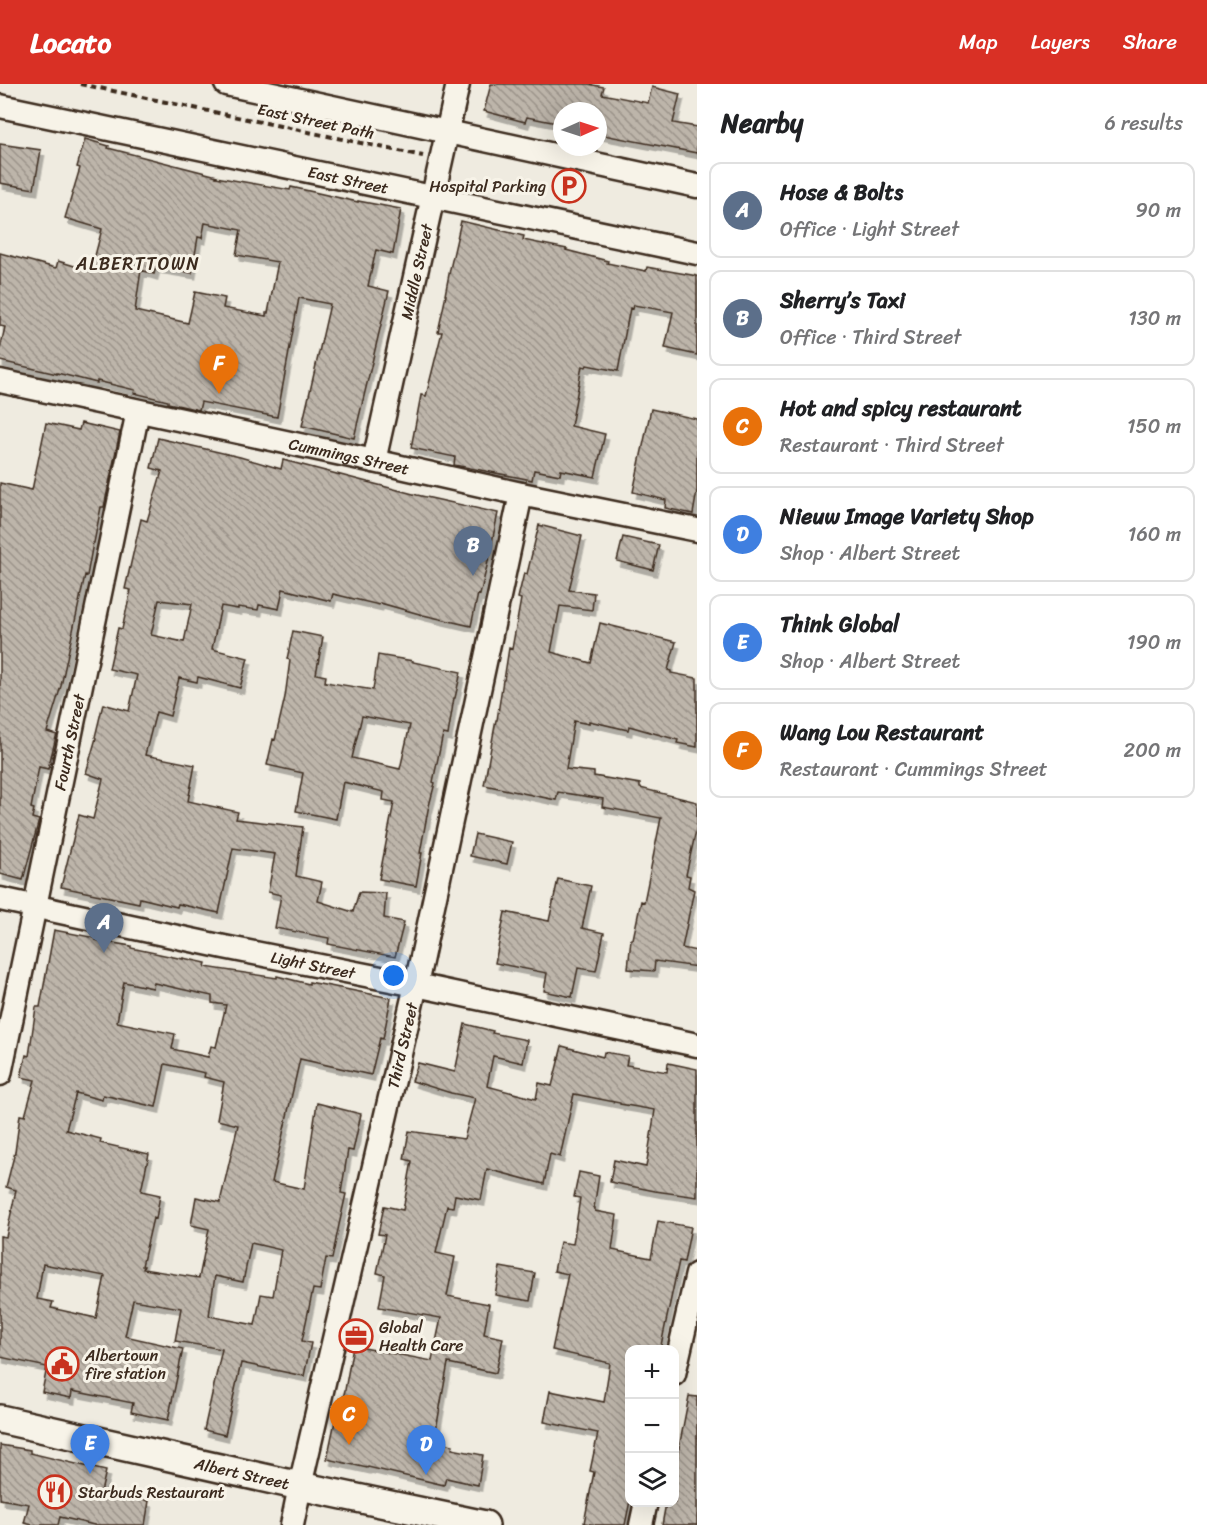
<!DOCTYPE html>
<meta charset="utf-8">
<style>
body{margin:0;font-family:Sriracha,sans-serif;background:#f6f6f6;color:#202124}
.controls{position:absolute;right:18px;bottom:18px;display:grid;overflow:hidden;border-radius:12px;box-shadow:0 6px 24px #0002}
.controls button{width:54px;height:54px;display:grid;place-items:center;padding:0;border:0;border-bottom:2px solid #e0e0e0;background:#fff;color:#202124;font:30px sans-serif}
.compass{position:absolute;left:553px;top:18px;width:54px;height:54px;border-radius:50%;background:#fff;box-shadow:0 6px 24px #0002;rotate:87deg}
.you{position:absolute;left:394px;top:892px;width:21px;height:21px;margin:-15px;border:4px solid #fff;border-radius:50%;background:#1a73e8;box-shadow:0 0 0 9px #1a73e833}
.badge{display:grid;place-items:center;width:39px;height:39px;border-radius:50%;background:#d93025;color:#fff;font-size:20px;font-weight:700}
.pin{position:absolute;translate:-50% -50px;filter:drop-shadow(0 2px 3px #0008)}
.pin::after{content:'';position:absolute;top:32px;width:21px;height:18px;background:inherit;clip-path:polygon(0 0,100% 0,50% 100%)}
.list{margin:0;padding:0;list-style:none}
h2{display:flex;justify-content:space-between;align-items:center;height:78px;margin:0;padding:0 24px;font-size:26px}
h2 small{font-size:20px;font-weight:400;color:#757577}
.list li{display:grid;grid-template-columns:39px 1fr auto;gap:18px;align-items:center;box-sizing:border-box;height:96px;margin:0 12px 12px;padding:0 12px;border:2px solid #e0e0e0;border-radius:12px}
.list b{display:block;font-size:22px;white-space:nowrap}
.list p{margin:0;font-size:20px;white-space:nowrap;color:#757577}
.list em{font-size:20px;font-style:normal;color:#757577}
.icon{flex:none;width:33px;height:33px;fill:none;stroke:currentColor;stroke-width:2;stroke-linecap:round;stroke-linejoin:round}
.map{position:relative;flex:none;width:697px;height:1441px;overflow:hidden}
header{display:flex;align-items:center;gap:36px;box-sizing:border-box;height:84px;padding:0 30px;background:#d93025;color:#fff}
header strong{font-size:28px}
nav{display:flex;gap:33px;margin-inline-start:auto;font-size:21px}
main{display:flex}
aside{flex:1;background:#fff}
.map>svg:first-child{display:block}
.building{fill:url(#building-back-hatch);stroke:#3b2a1e;stroke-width:1.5;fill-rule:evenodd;filter:url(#shadow)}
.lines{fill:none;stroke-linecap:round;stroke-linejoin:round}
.minor-casing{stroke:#3b2a1e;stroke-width:27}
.tertiary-casing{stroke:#3b2a1e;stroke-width:32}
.path{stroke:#3b2a1e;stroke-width:4;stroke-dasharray:6 4.5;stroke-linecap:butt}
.minor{stroke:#f7f3e8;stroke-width:22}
.tertiary{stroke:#f7f3e8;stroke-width:27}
.labels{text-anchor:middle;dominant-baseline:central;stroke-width:6;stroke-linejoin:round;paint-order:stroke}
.street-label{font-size:16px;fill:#3b2a1e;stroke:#f7f3e8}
.poi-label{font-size:16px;fill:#3b2a1e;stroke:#f7f3e8;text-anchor:start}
.neighbourhood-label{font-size:18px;letter-spacing:1.5px;fill:#3b2a1e;stroke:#f7f3e8}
</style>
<header>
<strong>Locato</strong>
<nav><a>Map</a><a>Layers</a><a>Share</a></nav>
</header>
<main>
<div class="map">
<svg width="697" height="1441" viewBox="0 0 697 1441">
<defs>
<pattern id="building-back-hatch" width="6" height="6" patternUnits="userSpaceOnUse" patternTransform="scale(1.5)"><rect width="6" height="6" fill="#bdb5aa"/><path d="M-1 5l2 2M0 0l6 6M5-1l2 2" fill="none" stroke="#9b938a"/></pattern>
<filter id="shadow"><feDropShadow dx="3.5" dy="6" stdDeviation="0" flood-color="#0004"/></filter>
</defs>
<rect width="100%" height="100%" fill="#efebe0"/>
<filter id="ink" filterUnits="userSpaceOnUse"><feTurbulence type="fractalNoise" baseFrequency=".0167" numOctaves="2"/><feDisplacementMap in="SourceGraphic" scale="12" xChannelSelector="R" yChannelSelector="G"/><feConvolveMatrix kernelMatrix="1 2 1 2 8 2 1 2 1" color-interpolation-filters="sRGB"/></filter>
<g filter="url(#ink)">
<path class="building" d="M491,0H588L604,3L602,10L648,19L652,3L680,10L673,39L697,43V69L598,50V27H562V40L527,33L525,38L484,27Z
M85,55L109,62L108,64L217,92L216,93L290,106L291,103L358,118V117L401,125L393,170L376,166L368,202L389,207L354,354L302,342L330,220L299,214L277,333L201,318L199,326L168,319V317L134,309L135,306L97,297V299L57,289V290L0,277V265L5,243L0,242V169L56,184L58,177L91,187L102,145L65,134L80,84L77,83ZM205,139L241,146L236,171L278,178L268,229H266V232L223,224L225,214L195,208L188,239L135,227L141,186L154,190L156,183L192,189L198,153L202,154Z
M0,60L41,66L34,105L0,99Z
M461,137L524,152L523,156L567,165L566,166L608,177L607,179L646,187L647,183L697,192V271L665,264L673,228L634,221L633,225L630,224L618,287L587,281L586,283L582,282L571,342L605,350L595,393L561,386L560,391L534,386L532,396L454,381L455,373L411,364L421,311L426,312L442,248H438L446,211H445L450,185Z
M651,325L697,335V407L693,430L665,424L666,416L633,408Z
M46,339L79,346L81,339L120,348L104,423H101L94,459H93L87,492L85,491L61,602L47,648L57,651L56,653L48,685L39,683L31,724L34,725L32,734L39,736L23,796L0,790V399L32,406Z
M158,354L240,373L281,385L283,376L417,411L498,429L487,482L480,511L478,510L471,542L423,531L380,519L379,521L333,510L331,517L283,505L279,525L259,521L258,526L238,523V525L221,522L212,565L248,574L240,604L198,593L197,598L179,594L170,632L156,628L145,671L195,681L188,717L238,728L236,735L303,743L296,792L322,798L318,817L353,828L359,808L386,809L384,834L404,838L395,873L328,860L329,854L275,844L281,811L268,808L275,770L233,764L219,829L178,820L177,823L140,814L139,819L61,803L79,731L93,735L103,695L86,689L96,654L95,653L103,620L129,627L137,591L109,585L118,544L122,545L131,506L125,505L141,435L147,437L162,387L151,384ZM159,516L192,520L184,558L151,551Z
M539,441L582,452L569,506L594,509L592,526L560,522L551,568L591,579L600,539L676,558L668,586L671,587V589L697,594V663L677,659L678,656L629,642L628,646L589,637V640L574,637L566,685L594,688V692L640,700V704L697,718V742L686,791L690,792L688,803L694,806L682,864L697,867V883L655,877L654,887L628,885L631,855H633L641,817L644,818L661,734L602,723L603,715L558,708L556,716L484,701L496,636H497L503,596H504L509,564L512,565L521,515L518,514L524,489L527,490Z
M623,453L659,461L653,486L617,477Z
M293,547L323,553L316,590L326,592L325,598L373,606L378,571L413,577V578L461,588L455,614H454L448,651L443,650L433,698L435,699L428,726L420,769H422L416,802L379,795L394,718L383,716L384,708L343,698L336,735L296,727L303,689L267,681L273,655L275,656L285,613L290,576L287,575ZM362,632L410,641L400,685L352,674Z
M475,750L512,758L507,780L470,772Z
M558,795L591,802L582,844L604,849L596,887L578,884L572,913L544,907L547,889L495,879L505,828L549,837Z
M54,846L96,854V856L131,862V864L183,875V874L206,879L205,883L277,894V892L309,900V898L391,914L383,955L380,954L371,991L300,975L272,1098L304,1105L317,1019L361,1030L353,1067L348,1066L341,1109L346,1110L339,1141L332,1175L326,1174L320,1206L313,1205L302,1257L311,1259L304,1292L241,1279L225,1351L204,1346L222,1265L175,1257L181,1224L133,1216L125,1252L183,1265L168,1336L131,1328L133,1319L72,1307L71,1314L42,1308L47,1283L0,1273V1152L6,1153L16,1106L6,1103L15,1068L20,1031L25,1032L35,996L21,993L26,971L29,972L36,923H40ZM124,898L153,904L154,899L212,912V919L226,921L216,963L211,962L208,973L172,965L175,950L117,938ZM165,980L205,989L204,993L224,998L217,1036L238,1041L220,1118L196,1113L191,1141L209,1145L199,1194L143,1185L144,1182H142L153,1134L156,1135L160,1111L141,1107L149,1070L100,1059L101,1055L66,1046L76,1009L102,1016L103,1011L156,1023ZM251,1159L281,1166L273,1212L261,1210L255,1241L209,1232L215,1192L243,1198ZM43,1180L105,1192L96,1234L51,1224L53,1218L37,1215Z
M465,940L493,947L492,949L527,956L523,979L493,972L487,1002L536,1015L539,999L552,1002L562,962L603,973L604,968L628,972L626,981L667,988L668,979L697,985V1113L655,1107L610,1098L614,1076L646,1083L655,1026L620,1020V1019L574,1010L560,1073L550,1070L544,1100L487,1085L481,1116L455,1111L453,1123L447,1122L436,1169L455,1173L447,1212L489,1220L484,1250L503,1254L496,1289L448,1279L434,1357L453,1361L452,1365L483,1371L478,1401L446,1394L444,1401L368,1383L367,1384L327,1375L335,1337H337L345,1306L353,1262L432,1277L441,1234L379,1223L385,1191L377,1189L385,1151L378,1150L384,1122L403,1126L412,1077L404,1075L409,1047L464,1055L475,1014L451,1009L412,997L418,979L455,988Z
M579,1088L599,1092L594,1124H595V1127L617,1131L612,1166L651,1174L658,1137L691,1143L684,1178L679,1177L660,1266H630V1417L625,1441H596L584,1439L594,1388L590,1387L598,1349L544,1338L550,1307L604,1318L610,1279L552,1266L568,1190L554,1187L560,1158L573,1160L580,1114L574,1113Z
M500,1183L535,1189L530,1217L495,1211Z
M689,1312L697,1313V1441H662L666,1419H675V1384Z
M0,1361L30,1366V1369L106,1387L101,1408L149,1417L145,1441H94L60,1433L58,1441H33L24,1439L29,1420L0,1415Z"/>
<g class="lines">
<g class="minor-casing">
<g id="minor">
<path d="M226,0L697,102"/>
<path id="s1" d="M0,22L697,169"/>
<path id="s2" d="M0,297L374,377L521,410L697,446"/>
<path id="s3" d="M374,377L458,0"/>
<path id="s4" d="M0,815L224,863L416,901L697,961"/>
<path id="s5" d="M0,990L138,327"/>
<path d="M674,1290L697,1190"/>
<path id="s6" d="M292,1441L300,1402L416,901L521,410"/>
<path d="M641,1441L646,1418"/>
</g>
</g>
<g class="tertiary-casing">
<g id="tertiary">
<path id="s7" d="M0,1335L300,1402L485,1441"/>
</g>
</g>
<path class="path" d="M80,0L423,72"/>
<use href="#minor" class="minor"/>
<use href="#tertiary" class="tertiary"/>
</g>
</g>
<defs>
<g id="parking-ring" transform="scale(1.725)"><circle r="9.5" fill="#f7f3e8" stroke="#c8321e" stroke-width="1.5"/><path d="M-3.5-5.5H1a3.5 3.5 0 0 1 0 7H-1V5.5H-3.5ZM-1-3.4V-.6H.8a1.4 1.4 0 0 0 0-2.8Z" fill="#c8321e"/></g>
<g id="office-ring" transform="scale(1.725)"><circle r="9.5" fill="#f7f3e8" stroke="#c8321e" stroke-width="1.5"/><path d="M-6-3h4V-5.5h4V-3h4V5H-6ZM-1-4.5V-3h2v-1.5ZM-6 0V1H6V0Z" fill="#c8321e"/></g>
<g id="civic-ring" transform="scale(1.725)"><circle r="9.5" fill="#f7f3e8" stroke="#c8321e" stroke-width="1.5"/><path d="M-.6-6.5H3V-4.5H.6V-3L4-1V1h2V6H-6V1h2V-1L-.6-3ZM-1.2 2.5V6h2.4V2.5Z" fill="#c8321e"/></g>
<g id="restaurant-ring" transform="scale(1.725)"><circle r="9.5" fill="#f7f3e8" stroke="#c8321e" stroke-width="1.5"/><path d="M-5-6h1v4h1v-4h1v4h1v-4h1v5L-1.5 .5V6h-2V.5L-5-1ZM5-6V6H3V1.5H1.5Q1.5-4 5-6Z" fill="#c8321e"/></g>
</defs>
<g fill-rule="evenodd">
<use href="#parking-ring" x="569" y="102"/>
<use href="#office-ring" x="356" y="1252"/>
<use href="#civic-ring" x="62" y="1280"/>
<use href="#restaurant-ring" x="55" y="1408"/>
</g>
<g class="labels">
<g class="street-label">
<text transform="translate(316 37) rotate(12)">East Street Path</text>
<text stroke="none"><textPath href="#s1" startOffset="356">East Street</textPath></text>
<text stroke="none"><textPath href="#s3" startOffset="194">Middle Street</textPath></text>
<text stroke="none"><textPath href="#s2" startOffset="357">Cummings Street</textPath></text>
<text stroke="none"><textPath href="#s5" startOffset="339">Fourth Street</textPath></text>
<text stroke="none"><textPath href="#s4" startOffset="320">Light Street</textPath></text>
<text stroke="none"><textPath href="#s6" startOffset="492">Third Street</textPath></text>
<text stroke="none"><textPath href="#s7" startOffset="248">Albert Street</textPath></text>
</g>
<g class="poi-label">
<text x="546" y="102" text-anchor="end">Hospital Parking</text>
<text x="379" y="1243">Global<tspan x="379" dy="18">Health Care</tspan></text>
<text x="85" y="1271">Albertown<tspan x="85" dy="18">fire station</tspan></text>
<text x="78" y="1408">Starbuds Restaurant</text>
</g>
<g class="neighbourhood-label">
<text x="138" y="180">ALBERTTOWN</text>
</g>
</g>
</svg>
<div class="controls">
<button>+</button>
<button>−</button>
<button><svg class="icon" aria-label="layers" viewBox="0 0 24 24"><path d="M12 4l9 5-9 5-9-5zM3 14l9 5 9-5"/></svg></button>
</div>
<svg class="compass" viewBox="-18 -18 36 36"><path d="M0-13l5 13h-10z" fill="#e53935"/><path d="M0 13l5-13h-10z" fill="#757577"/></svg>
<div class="you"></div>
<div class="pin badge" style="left:104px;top:869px;background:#5c6f8a">A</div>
<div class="pin badge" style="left:473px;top:492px;background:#5c6f8a">B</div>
<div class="pin badge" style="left:349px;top:1361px;background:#e8710a">C</div>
<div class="pin badge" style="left:426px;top:1391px;background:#3f7fe0">D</div>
<div class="pin badge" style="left:90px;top:1390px;background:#3f7fe0">E</div>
<div class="pin badge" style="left:219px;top:310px;background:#e8710a">F</div>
</div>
<aside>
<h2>Nearby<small>6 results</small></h2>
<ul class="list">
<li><span class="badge" style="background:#5c6f8a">A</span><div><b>Hose &amp; Bolts</b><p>Office · Light Street</p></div><em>90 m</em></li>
<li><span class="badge" style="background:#5c6f8a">B</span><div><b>Sherry’s Taxi</b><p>Office · Third Street</p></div><em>130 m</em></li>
<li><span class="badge" style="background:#e8710a">C</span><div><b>Hot and spicy restaurant</b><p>Restaurant · Third Street</p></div><em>150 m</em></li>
<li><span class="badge" style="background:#3f7fe0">D</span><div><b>Nieuw Image Variety Shop</b><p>Shop · Albert Street</p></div><em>160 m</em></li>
<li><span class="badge" style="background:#3f7fe0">E</span><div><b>Think Global</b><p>Shop · Albert Street</p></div><em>190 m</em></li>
<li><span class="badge" style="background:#e8710a">F</span><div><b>Wang Lou Restaurant</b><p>Restaurant · Cummings Street</p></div><em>200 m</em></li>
</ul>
</aside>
</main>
